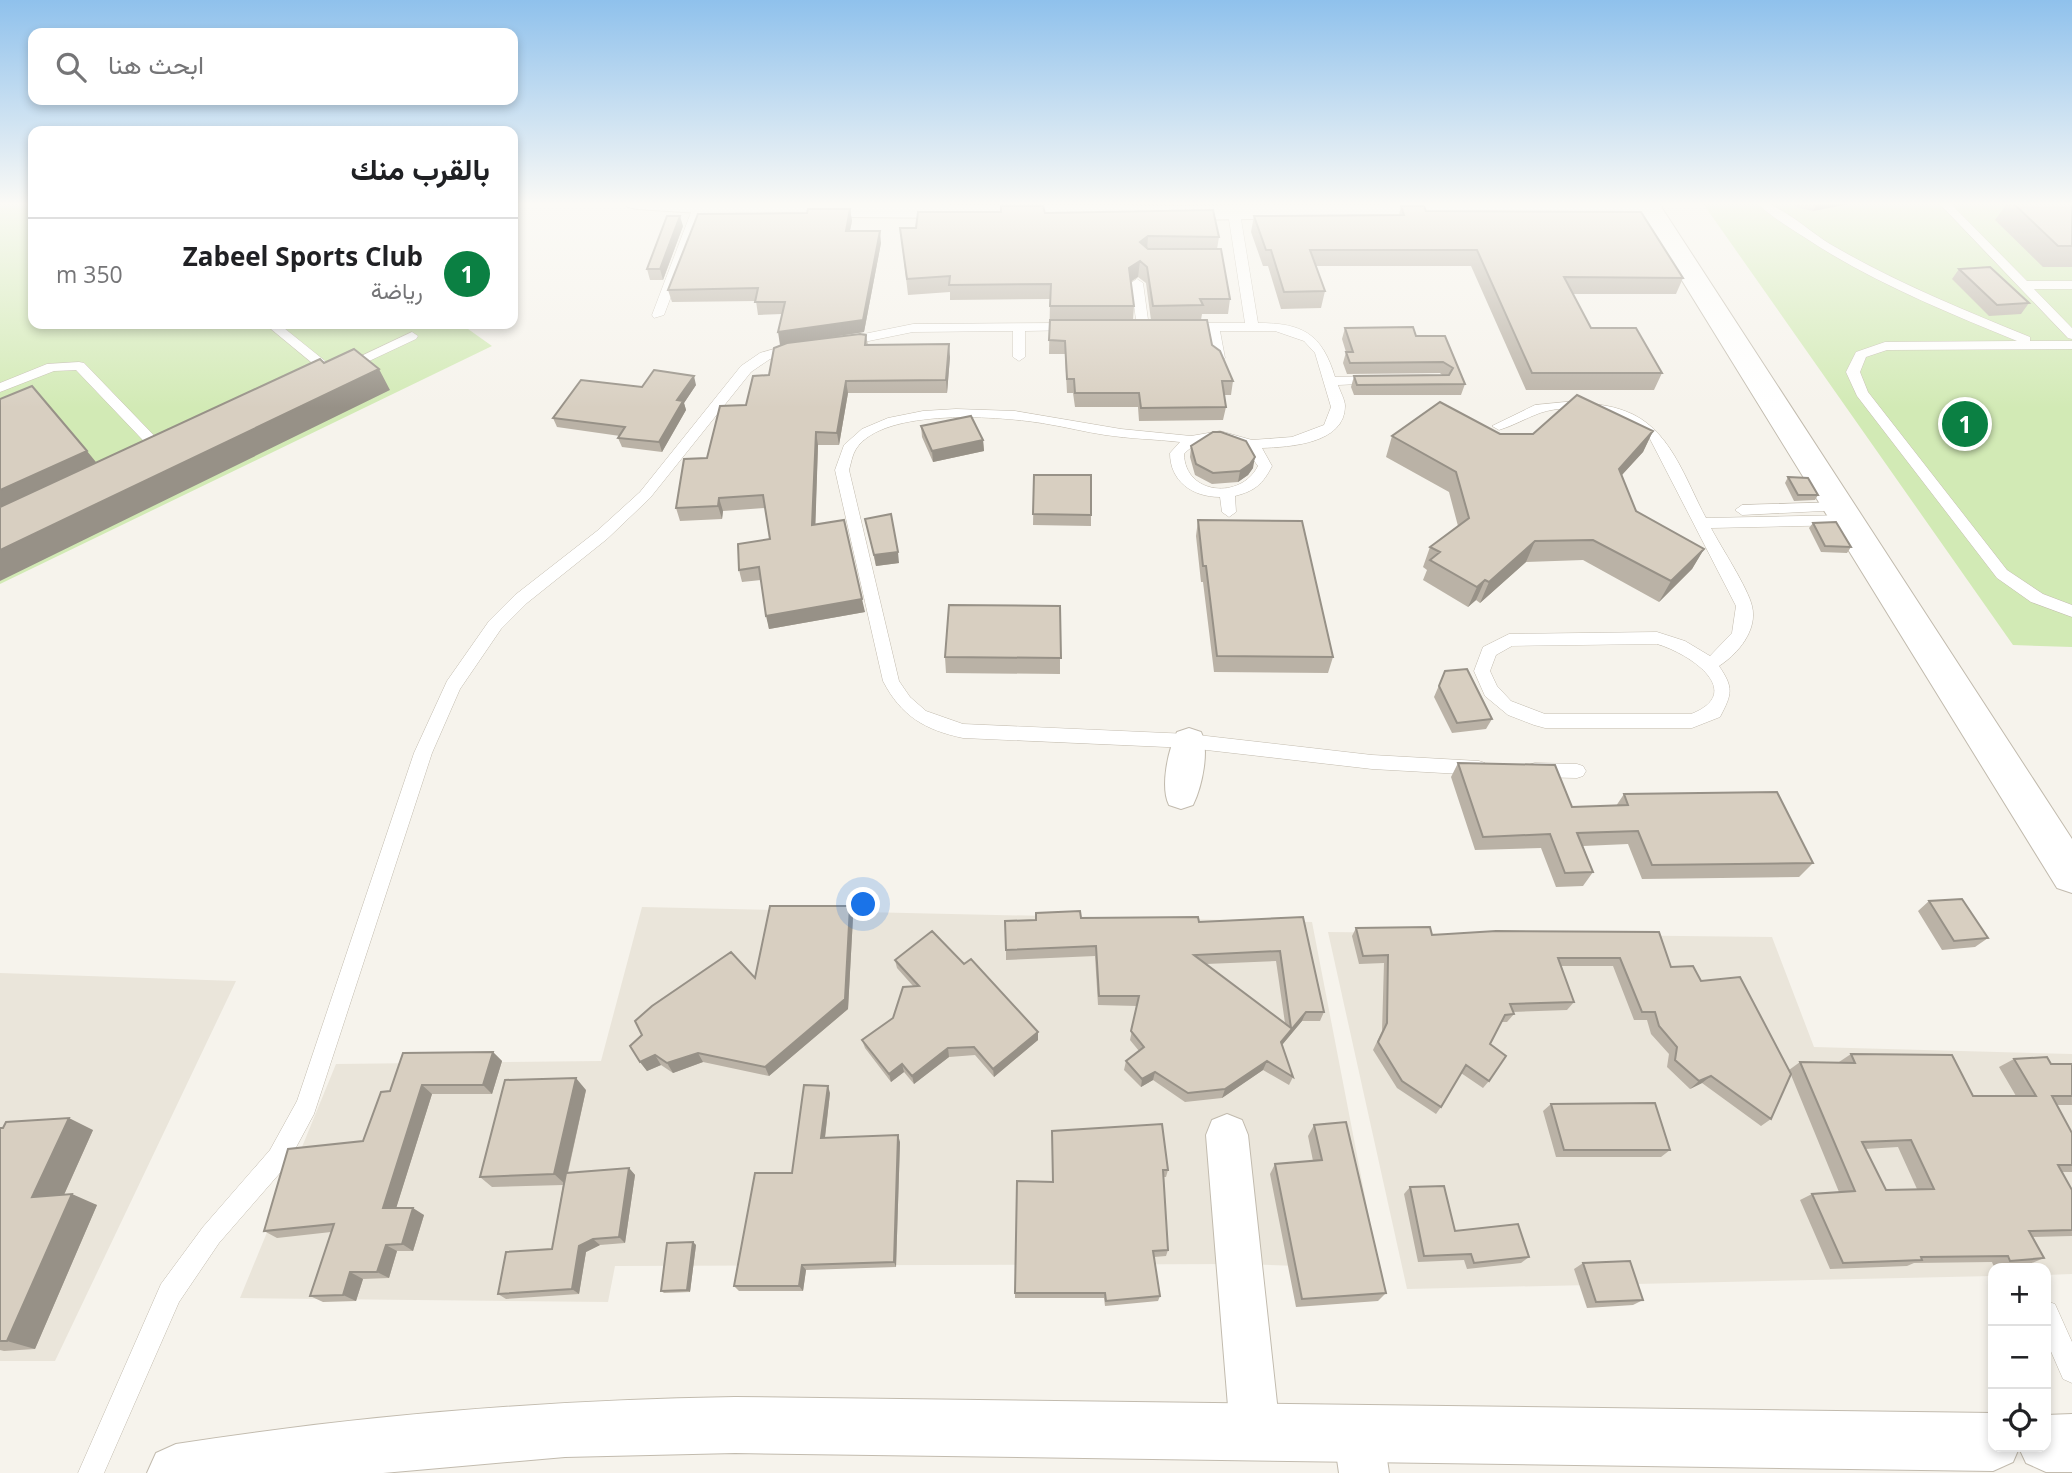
<!DOCTYPE html>
<html lang="ar">
<meta charset="utf-8">
<style>
body{margin:0;font-family:"Open Sans",Vazirmatn,sans-serif;background:#f6f6f6;color:#202124;direction:rtl}
.controls{position:absolute;right:21px;bottom:21px;display:grid;overflow:hidden;border-radius:14px;box-shadow:0 4px 10px #0003}
.controls button{width:63px;height:63px;display:grid;place-items:center;padding:0;border:0;border-bottom:2px solid #e0e0e0;background:#fff;color:#202124;font:35px sans-serif}
.you{position:absolute;left:864px;top:905px;width:24px;height:24px;margin:-18px;border:5px solid #fff;border-radius:50%;background:#1a73e8;box-shadow:0 0 0 10px #1a73e833}
.badge{display:grid;place-items:center;width:46px;height:46px;border-radius:50%;background:#0b8043;color:#fff;font-size:23px;font-weight:700}
.pin{position:absolute;translate:-50% -50%;border:4px solid #fff;box-shadow:0 2px 7px #0006}
.list{margin:0;padding:0;list-style:none}
h2{display:flex;justify-content:space-between;align-items:center;height:91px;margin:0;padding:0 28px;font-size:30px}
h2 small{font-size:23px;font-weight:400;color:#757577}
.list li{display:grid;grid-template-columns:46px 1fr auto;gap:21px;align-items:center;box-sizing:border-box;height:112px;padding:0 28px;border-top:2px solid #e0e0e0}
.list b{display:block;font-size:26px;white-space:nowrap}
.list p{margin:0;font-size:23px;white-space:nowrap;color:#757577}
.list em{font-size:23px;font-style:normal;color:#757577}
.icon{flex:none;width:38px;height:38px;fill:none;stroke:currentColor;stroke-width:2;stroke-linecap:round;stroke-linejoin:round}
.map{position:relative;flex:none;width:2072px;height:1473px;overflow:hidden;direction:ltr}
.search{position:absolute;background:#fff;box-shadow:0 4px 10px #0003;left:28px;top:28px;width:490px;height:77px;display:flex;align-items:center;gap:18px;box-sizing:border-box;padding:0 24px;border-radius:14px;color:#757577;font-size:26px}
.panel{position:absolute;background:#fff;box-shadow:0 4px 10px #0003;left:28px;top:126px;width:490px;height:203px;border-radius:14px;direction:rtl}
.map>svg:first-child{display:block}
.residential{fill:#eae5da}
.commercial{fill:#f7ead8}
.green{fill:#d2eab5}
.lines{fill:none;stroke-linecap:round;stroke-linejoin:round}
.service-casing{stroke:#c2bbae;stroke-width:1}
.minor-casing{stroke:#c2bbae;stroke-width:2}
.tertiary-casing{stroke:#c2bbae;stroke-width:2}
.service{fill:#fff;fill-rule:evenodd}
.minor{fill:#fff;fill-rule:evenodd}
.tertiary{fill:#fff;fill-rule:evenodd}
.wall{fill:#bab2a6;fill-rule:evenodd}
.shaded-wall{fill:#979187}
.building{fill:#d8cfc1;stroke:#979187;stroke-width:2;fill-rule:evenodd}
</style>
<div class="map">
<svg width="2072" height="1473" viewBox="0 0 2072 1473">
<rect width="100%" height="100%" fill="#f6f3ec"/>
<path class="residential" d="M642,907L1312,922L1379,1269L1241,1264L615,1266L608,1302L240,1298L336,1064L601,1061Z
M1328,932L1772,937L1814,1047L2072,1054V1274L2046,1275V1268H1993V1276L1407,1289Z
M0,973L236,981L55,1361H0Z"/>
<path class="commercial" d="M1222,202H1598L1223,204Z"/>
<path class="green" d="M33,202V324H461L492,346L0,584V203Z
M1702,202H2072V647L2013,645Z"/>
<g class="lines">
<g class="service-casing">
<path id="service" d="M1756,202C1778,201 1810,232 1830,244C1893,281 1961,309 2030,337V341H2072V349L1887,350L1866,357L1860,372L1868,392L2007,570L2043,594L2072,605V617L2031,602L1997,578L1857,396L1846,372L1856,352L1885,342L2017,341C1944,311 1870,281 1804,237C1788,227 1770,216 1756,202Z
M1938,202H1949L2027,281H2072V289H2034L2072,328V339L2068,338Z
M699,204L705,207L664,315L654,318L652,315L693,207Z
M1234,210L1240,213L1258,323C1303,323 1322,334 1335,377L1376,376L1383,380L1381,383L1338,385C1340,391 1345,400 1345,406C1345,444 1289,447 1262,448L1272,466C1263,484 1255,491 1235,496L1236,512L1229,517L1222,512L1220,497C1192,497 1170,481 1170,453L1180,442C1155,439 1130,439 1105,435C1085,432 1066,427 1047,424C1003,416 883,407 856,449C852,455 851,464 849,470L899,681L910,697L926,711L963,724L1189,734L1372,755L1479,761L1485,763L1488,768L1485,773L1479,775L1372,769L1189,748L963,738C925,730 901,716 883,681L835,470L844,445L862,429L888,418L923,411L956,409L1015,411L1121,429L1191,436L1220,431L1252,440L1292,437L1324,425L1331,407L1315,353L1304,341L1275,331H1220L1225,358L1219,362L1213,358L1207,331H1185L1179,327L1185,323H1245L1228,213ZM1220,440L1244,447L1258,466C1241,500 1185,495 1184,454C1194,443 1205,440 1220,440Z
M1137,279L1143,283L1149,327L1143,331L1137,327L1131,283Z
M1073,323L1079,327L1077,330L1025,331V357L1019,361L1013,357V331L913,332L844,346L838,342L844,338L913,324Z
M265,324H279L340,373L338,376H328Z
M412,332L418,336L416,339L350,370H340L338,367Z
M795,343L801,347L800,350L770,359L751,372L650,498L607,539L527,603L501,629L460,689L432,753L314,1114L286,1166L219,1243L179,1302L104,1473H78L161,1284L203,1227L270,1150L297,1101L414,753L447,681L489,621L515,595L597,531L640,492L741,366L760,353Z
M79,362L84,363L168,450V456H158L76,370L54,371L0,392V383L47,364Z
M1576,401C1592,404 1610,405 1625,411C1670,427 1685,479 1706,518L1847,515L1854,520L1847,525L1711,528C1721,547 1748,588 1752,606C1758,630 1738,654 1719,666C1734,688 1732,694 1720,717L1692,728H1545L1534,725L1508,715L1485,696L1474,671L1483,647L1509,634L1657,632L1685,641L1710,656L1732,633L1736,606L1650,439C1625,414 1575,401 1540,413C1526,418 1513,426 1499,430L1492,426L1535,405ZM1657,644C1689,653 1747,692 1691,714H1545L1511,701L1497,686L1490,671L1496,655L1512,646Z
M1838,502L1843,504V510L1742,515L1735,510L1742,505Z
M1535,763L1577,764L1583,766L1586,771L1583,776L1577,778L1535,777L1529,775L1526,770L1529,765Z
M2046,1301L2055,1304L2072,1342V1383L2063,1379L2046,1340Z"/>
</g>
<g class="minor-casing">
<path id="minor" d="M1189,728L1201,732C1210,749 1202,787 1193,805L1181,809L1169,805C1160,787 1168,750 1177,732Z
M1227,1114L1242,1120L1248,1135L1280,1431L1272,1448L1255,1456L1238,1448L1230,1431L1206,1135L1212,1120Z
M1358,1407L1375,1415L1383,1432L1389,1473H1339L1333,1432L1341,1415Z"/>
</g>
<g class="tertiary-casing">
<path id="tertiary" d="M625,202L1180,206L1658,202L2072,839V893L2057,888L1641,214L1180,220L747,216L637,209L628,207Z
M735,1397L1993,1413V1447H2046V1415L2072,1414V1472H2046L2026,1463L2019,1448L2013,1462L1993,1471L735,1453L565,1457L383,1473H147L156,1453L176,1444C362,1415 547,1400 735,1397Z"/>
</g>
<use href="#service" class="service"/>
<use href="#minor" class="minor"/>
<use href="#tertiary" class="tertiary"/>
</g>
<path class="wall" d="M1791,202H1860L1813,211L1795,207Z
M2008,202L2072,203V267H2043L1995,220Z
M1401,206L1426,211L1683,278L1676,294H1573L1591,328L1662,373L1654,390H1526L1471,266H1316L1325,291L1321,308L1281,309L1268,266H1263L1251,232L1254,216L1399,215Z
M850,209L852,221L850,231L881,243L864,332L833,337L866,335L868,345L950,357L947,393H848L839,445H818L815,525L865,612L769,629L761,580L742,582L739,570L770,539L765,508L723,511L722,519L680,521L676,508L707,458L769,375L783,345H780L782,314L758,315L756,301L672,302L668,290L807,213Z
M1045,213L1219,237L1217,249L1230,299L1228,314H1202L1201,320L1212,345L1233,381L1231,395H1224L1226,407L1223,420L1139,421L1138,407H1075L1073,393H1067L1065,354H1049L1050,299L950,300V292L908,295L902,243L916,228ZM1138,277L1146,283L1151,320H1133L1134,306L1131,282Z
M683,226L663,280H650L647,269Z
M1959,269L2029,303L2021,314L1989,316L1952,279Z
M1345,328L1416,336H1445L1465,384L1461,395H1354L1351,387L1354,376L1442,375L1440,373L1347,374L1343,363L1346,352L1342,339Z
M696,385L684,403L686,410L662,452L622,447L618,438L620,436L557,427L553,418L642,387Z
M921,426L983,440L984,451L933,462L922,437Z
M1653,431L1643,452L1621,476L1636,511L1704,549L1692,569L1659,602L1583,560L1526,562L1480,603L1476,600L1468,607L1423,580L1427,570L1423,567L1430,547L1458,526L1449,492L1386,457L1392,436Z
M1191,446L1253,468L1248,475L1238,482L1212,484L1195,475L1190,457Z
M1034,475L1091,515V526L1033,525Z
M1788,477L1818,495L1815,500L1794,501L1785,483Z
M865,519L899,563L876,566Z
M1198,520L1333,657L1328,673L1214,672L1203,582H1201L1196,536Z
M1813,523L1851,547L1847,553L1821,552L1809,528Z
M1060,606V674L946,673L945,657Z
M1445,671L1492,719L1486,729L1452,733L1434,697Z
M1458,763L1572,807L1616,806L1624,794L1813,863L1799,877L1642,879L1628,844L1583,846L1593,872L1583,886L1556,887L1541,848L1475,850L1451,777Z
M1929,901L1988,938L1975,947L1942,950L1918,911Z
M850,906L853,917L848,1009L769,1076L703,1062L673,1073L661,1065L647,1071L640,1062Z
M1303,917L1324,1012L1320,1021H1302L1282,1045L1293,1077L1289,1085L1263,1070L1222,1098L1185,1102L1153,1080L1141,1087L1124,1070L1126,1061L1139,1051L1130,1040L1137,1006L1098,1005L1095,956L1006,960V950L1081,918L1199,922ZM1276,961L1285,1023L1206,964Z
M1356,928L1432,935L1496,931L1671,967L1701,981L1789,1070L1800,1062H1839L1851,1054L1973,1096H2016L1999,1067L2014,1059L2051,1064H2072V1105H2056L2072,1133V1172H2062L2072,1190V1236L2032,1237L2044,1258L2027,1265L1994,1267L1992,1262L1914,1263L1907,1266L1830,1269L1800,1200L1812,1194L1839,1192L1791,1075L1771,1119L1761,1126L1702,1083L1690,1089L1667,1067L1669,1054L1651,1034L1647,1020H1634L1613,966H1561L1574,1002L1567,1010L1513,1012L1514,1014L1507,1022H1501L1490,1044L1489,1081L1483,1088L1461,1073L1441,1107L1436,1114L1397,1088L1373,1050L1382,1031L1384,963L1359,964L1352,936ZM1898,1147L1917,1189L1886,1190L1865,1149Z
M895,960L1038,1040L994,1077L975,1055L949,1057L914,1084L904,1072L891,1082L865,1048L862,1040L893,1018L913,986L897,968Z
M493,1052L502,1061L492,1094H432L396,1208L424,1215L413,1251H397L389,1278L363,1279L356,1301L323,1302L310,1296L331,1232L277,1238L264,1231L363,1141L390,1091Z
M586,1090L568,1173L629,1168L635,1175L625,1243L600,1245L586,1252L579,1294L506,1299L498,1294L552,1249L563,1185L492,1187L480,1177Z
M830,1093L825,1138L900,1142L896,1267L806,1270L803,1291H739L734,1286L792,1173Z
M1551,1104L1670,1150L1661,1157H1556L1543,1111Z
M1314,1125L1386,1293L1378,1301L1296,1307L1270,1174L1275,1164L1313,1161L1308,1136Z
M0,1128L93,1130L64,1195L97,1205L35,1349L4,1351L0,1350Z
M1168,1170L1166,1177H1163L1168,1250L1166,1256L1154,1257L1160,1296L1158,1301L1105,1306L1104,1298H1015V1293L1053,1182Z
M1410,1187L1455,1231L1529,1257L1521,1263L1467,1269L1464,1260L1418,1262L1404,1194Z
M693,1242L696,1245L690,1292L664,1293L661,1291Z
M1583,1263L1643,1300L1633,1305L1587,1308L1574,1269Z"/>
<path class="shaded-wall" d="M1818,202H1860L1813,211Z
M850,209L852,221L847,243L846,231Z
M680,216L683,226L663,280L660,269Z
M880,231L881,243L864,332L780,345L778,332Z
M1148,236L1147,251L1140,242Z
M1140,261L1138,277L1128,283L1129,268Z
M949,344L950,357L947,393L946,380Z
M379,369L390,390L0,581V550Z
M694,376L696,385L684,403L686,410L662,452L659,442L677,400Z
M846,381L848,393L839,445L837,433Z
M1653,431L1643,452L1608,490L1619,469Z
M816,432L818,445L815,538L812,525Z
M983,440L984,451L933,462L932,451Z
M87,451L104,472L0,520V490Z
M1255,457L1253,468L1248,475L1238,482L1240,471Z
M719,498L723,511L722,519L718,506Z
M1535,541L1526,562L1480,603L1489,582Z
M1704,549L1692,569L1659,602L1671,581Z
M898,552L899,563L876,566L874,555Z
M1485,580L1476,600L1468,607L1477,587Z
M862,599L865,612L769,629L766,616Z
M850,906L853,917L848,1009L769,1076L765,1067Z
M1306,1012L1302,1021L1277,1051L1281,1042Z
M1038,1032V1040L994,1077L993,1069Z
M948,1048L949,1057L914,1084L912,1076Z
M493,1052L502,1061L492,1094L483,1085Z
M698,1053L703,1062L673,1073L667,1063Z
M655,1055L661,1065L647,1071L640,1062Z
M1267,1061L1263,1070L1222,1098L1225,1089Z
M902,1064L904,1072L891,1082L889,1074Z
M1155,1072L1153,1080L1141,1087L1142,1079Z
M1711,1076L1702,1083L1690,1089L1699,1081Z
M576,1078L586,1090L565,1184L554,1174Z
M422,1085L432,1094L394,1215L383,1208Z
M828,1086L830,1093L824,1145L821,1138Z
M69,1118L93,1130L58,1208L32,1197Z
M898,1135L900,1142L896,1267L894,1262Z
M629,1168L635,1175L625,1243L619,1237Z
M72,1194L97,1205L35,1349L7,1341Z
M413,1208L424,1215L413,1251L402,1244Z
M593,1239L600,1245L586,1252L579,1294L572,1289L579,1246Z
M693,1242L696,1245L690,1292L687,1290Z
M386,1245L397,1251L389,1278L377,1272Z
M802,1265L806,1270L803,1291L799,1286Z
M350,1272L363,1279L356,1301L343,1295Z"/>
<path class="building" d="M2012,202L2072,203V246H2058Z
M1001,206H1043L1045,213L1213,210L1219,237L1148,236L1140,242L1148,249H1221L1230,299H1200L1203,305L1153,306L1147,267L1140,261L1129,268L1134,306H1050L1051,284L949,285L950,276L907,279L900,228H916L918,212H1001Z
M1401,206H1424L1426,211L1641,212L1683,278L1564,277L1591,328H1636L1662,373H1532L1477,250H1310L1325,291L1284,292L1271,250H1266L1254,216L1404,215Z
M808,209H850L846,231H880L863,320L778,332L785,302H755L758,288L668,290L698,214L807,213Z
M667,216H680L660,269H647Z
M1990,267L2029,303L1997,305L1959,269Z
M1050,320H1207L1212,345L1220,351L1233,381H1222L1226,407L1141,408L1139,393H1075L1074,379H1067L1065,341L1049,340Z
M1413,327L1416,336H1445L1465,384L1357,385L1354,376L1449,375L1453,368L1443,362L1350,363L1346,352H1353L1345,328Z
M860,334L866,335L865,345L949,344L946,380L846,381L837,433L816,432L812,525L844,520L862,599L766,616L759,567L739,570L738,544L770,539L763,495L719,498L718,506L676,508L684,459L707,458L720,406L746,405L753,376L769,375L774,348L787,343Z
M354,349L379,369L0,550V507L320,359L324,363Z
M654,370L694,376L677,400L683,401L659,442L618,438L625,427L553,418L581,380L642,387Z
M32,386L87,451L0,490V399Z
M1577,395L1653,431L1619,469L1636,511L1704,549L1671,581L1593,540L1535,541L1489,582L1485,580L1477,587L1430,560L1440,552L1430,547L1469,518L1456,472L1392,436L1440,402L1500,434H1533Z
M971,416L983,440L932,451L921,426Z
M1213,432H1221L1246,441L1255,457L1250,464L1240,471L1213,473L1196,464L1191,446Z
M1034,475H1091V515L1033,514Z
M1788,477L1808,478L1818,495H1798Z
M891,514L898,552L874,555L865,519Z
M1198,520L1302,521L1333,657L1217,656L1206,566H1203Z
M1836,522L1851,547L1825,546L1813,523Z
M949,605L1060,606L1061,658L945,657Z
M1467,669L1492,719L1457,723L1439,686L1445,671Z
M1458,763L1555,765L1572,807L1628,805L1624,794L1777,792L1813,863L1652,865L1638,831L1577,833L1593,872L1565,873L1550,834L1483,837Z
M1962,899L1988,938L1954,941L1929,901Z
M770,906H850L845,999L765,1067L698,1053L667,1063L655,1055L640,1062L630,1046L642,1035L635,1021L652,1006L731,952L755,978Z
M1080,911L1081,918L1198,917L1199,922L1303,917L1324,1012H1306L1281,1042L1293,1077L1267,1061L1225,1089L1188,1093L1155,1072L1142,1079L1126,1061L1144,1047L1131,1031L1139,996H1099L1096,946L1006,950L1005,921L1036,920V913ZM1280,951L1291,1028L1194,955Z
M1430,927L1432,935L1496,931L1659,932L1671,967L1693,966L1701,981L1740,977L1791,1074L1771,1119L1711,1076L1699,1081L1675,1060L1677,1047L1659,1026L1655,1012H1642L1620,958H1558L1574,1002L1510,1004L1514,1014L1505,1015L1490,1044L1506,1056L1489,1081L1466,1065L1441,1107L1402,1081L1378,1042L1387,1023L1388,955L1363,956L1356,928Z
M932,931L964,964L971,959L1038,1032L993,1069L974,1047L948,1048L912,1076L902,1064L889,1074L862,1040L893,1018L903,987L919,986L895,960Z
M493,1052L483,1085H422L383,1208H413L402,1244L386,1245L377,1272H350L343,1295L310,1296L334,1224L264,1231L288,1149L363,1141L381,1092L390,1091L403,1053Z
M1851,1054L1952,1055L1973,1096H2036L2014,1059L2047,1057L2051,1064H2072V1096H2052L2072,1133V1165H2058L2072,1190V1230L2029,1231L2044,1258L2010,1261L2008,1256L1921,1257L1922,1260L1843,1263L1812,1194L1855,1191L1800,1062L1855,1063ZM1911,1140L1934,1189L1886,1190L1862,1142Z
M576,1078L554,1174L480,1177L505,1080Z
M804,1085L828,1086L821,1138L898,1135L894,1262L802,1265L799,1286H734L755,1173H792Z
M1655,1103L1670,1150H1564L1551,1104Z
M69,1118L32,1197L72,1194L7,1341H0V1128H3L6,1122Z
M1346,1122L1386,1293L1302,1299L1275,1164L1322,1160L1314,1125Z
M1162,1124L1168,1170H1163L1168,1250L1153,1251L1160,1296L1106,1301L1105,1293H1015L1017,1181L1053,1182L1052,1131Z
M629,1168L619,1237L593,1239L579,1246L572,1289L498,1294L506,1252L552,1249L566,1173Z
M1444,1186L1455,1231L1518,1224L1529,1257L1474,1263L1471,1254L1424,1256L1410,1187Z
M693,1242L687,1290L661,1291L667,1243Z
M1630,1261L1643,1300L1596,1302L1583,1263Z"/>
<linearGradient id="sky" x2="0" y2="1"><stop stop-color="#8fc1ec"/><stop offset="0.5" stop-color="#fbfaf6"/><stop offset="1" stop-color="#fbfaf6" stop-opacity="0"/></linearGradient>
<rect width="2072" height="408" fill="url(#sky)"/>
</svg>
<div class="controls">
<button>+</button>
<button>−</button>
<button><svg class="icon" aria-label="locate" viewBox="0 0 24 24"><circle cx="12" cy="12" r="6"/><path d="M12 2v4M12 18v4M2 12h4M18 12h4"/></svg></button>
</div>
<div class="you"></div>
<div class="pin badge" style="left:1965px;top:424px">1</div>
<div class="search"><svg class="icon" aria-label="search" viewBox="0 0 24 24"><circle cx="10" cy="10" r="6"/><path d="M15 15l6 6"/></svg>ابحث هنا</div>
<section class="panel">
<h2>بالقرب منك<small></small></h2>
<ul class="list">
<li><span class="badge">1</span><div><b>Zabeel Sports Club</b><p>رياضة</p></div><em>350 m</em></li>
</ul>
</section>
</div>
